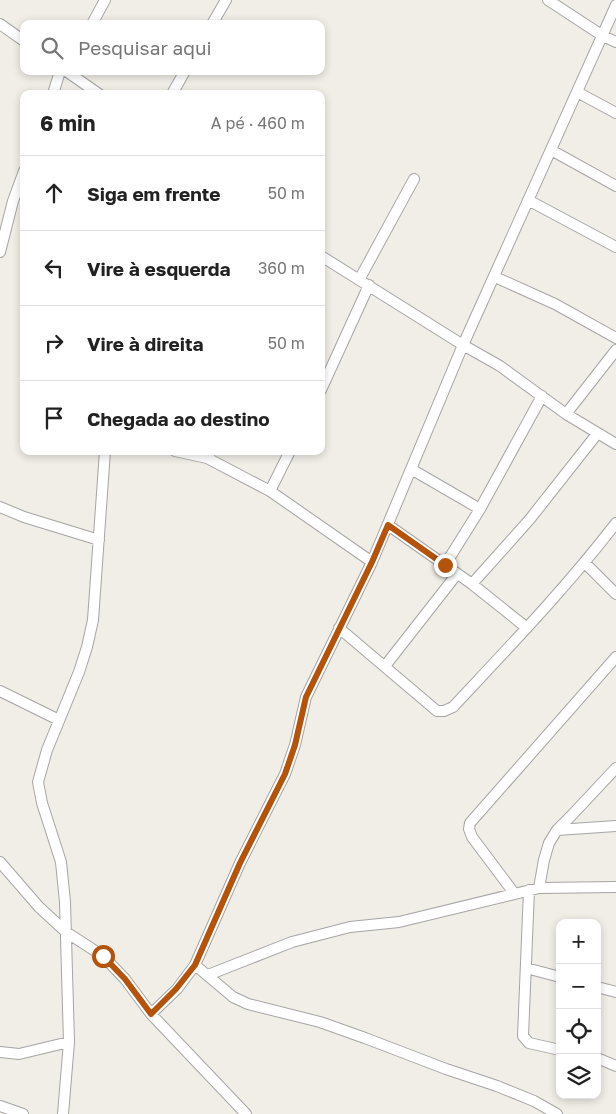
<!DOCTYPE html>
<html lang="pt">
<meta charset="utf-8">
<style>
body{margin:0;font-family:"Golos Text",sans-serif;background:#f6f6f6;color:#222}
.controls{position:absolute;right:15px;bottom:15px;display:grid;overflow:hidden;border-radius:10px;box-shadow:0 2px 8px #0003}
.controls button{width:45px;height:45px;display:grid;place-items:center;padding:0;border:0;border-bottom:1px solid #e0e0e0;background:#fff;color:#222;font:25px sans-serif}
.stop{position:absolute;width:15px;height:15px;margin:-11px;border:4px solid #b45309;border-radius:50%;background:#fff}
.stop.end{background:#b45309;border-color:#fff;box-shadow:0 1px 5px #0008}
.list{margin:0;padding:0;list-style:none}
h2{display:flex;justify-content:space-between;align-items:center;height:65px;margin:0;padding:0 20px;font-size:21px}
h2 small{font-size:16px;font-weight:400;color:#767676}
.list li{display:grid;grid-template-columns:32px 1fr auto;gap:15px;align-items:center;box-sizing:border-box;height:75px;padding:0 20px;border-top:1px solid #e0e0e0}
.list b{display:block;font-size:19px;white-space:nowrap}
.list em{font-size:16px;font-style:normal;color:#767676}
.icon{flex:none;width:28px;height:28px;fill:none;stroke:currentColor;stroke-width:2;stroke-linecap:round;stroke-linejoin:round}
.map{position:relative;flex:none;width:616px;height:1114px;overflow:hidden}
.search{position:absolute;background:#fff;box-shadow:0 2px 8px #0003;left:20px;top:20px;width:305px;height:55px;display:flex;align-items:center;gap:12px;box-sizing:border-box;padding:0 18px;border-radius:10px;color:#767676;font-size:19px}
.panel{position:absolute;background:#fff;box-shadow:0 2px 8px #0003;left:20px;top:90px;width:305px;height:365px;border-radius:10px}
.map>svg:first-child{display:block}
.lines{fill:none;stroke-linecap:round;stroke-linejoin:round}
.minor-casing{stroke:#a5a5a5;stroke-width:12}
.minor{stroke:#fff;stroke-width:10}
.route{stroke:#b45309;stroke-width:6}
</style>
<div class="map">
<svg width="616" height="1114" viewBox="0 0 616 1114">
<rect width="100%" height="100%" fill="#f1eee8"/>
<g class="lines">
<g class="minor-casing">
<path id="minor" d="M548,0L603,36L616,42
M0,24L24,41
M92,24L105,0
M212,24L226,0
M66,71L99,94
M577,92L616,113
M53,94L60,71
M172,94L185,71
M551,150L616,186
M528,200L616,247
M0,252L13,201L24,171
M321,256L463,345L500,366L566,414L616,444
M495,277L555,304L616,338
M359,280L414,179
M321,390L369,285
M566,414L616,350
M175,451L207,458L211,451
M207,458L270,491L372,562
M411,469L480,509
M270,491L290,451
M0,507L24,517L99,540
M388,525L472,584L527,628
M585,563L616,594
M445,565L480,509L542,396
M472,584L530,519L597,434
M339,628L437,711H444L453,707C509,647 566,588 616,523
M385,666L457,574
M0,691L59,720
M557,830L616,826
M0,862L39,907L66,932L103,956L125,979L151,1014L177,989L195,965L240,863L285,774L295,745L306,697L372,562L463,345L616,5
M539,888L544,860L549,843L557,830L571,816L616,768
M529,890L523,1036L529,1043L560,1050
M514,893L472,837L469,829L470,823L616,657
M195,965L233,997L248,1004L320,1022L365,1038L446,1069L497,1086L534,1101L557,1114
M526,968L560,977
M208,975L292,942L350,927L399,922L539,888L616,887
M597,987L616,992
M151,1014L246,1114
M0,1052L19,1054L69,1042
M597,1058L616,1066
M0,1106L23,1114
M63,1114L69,1042L65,902L61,862L42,803L38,782L47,750L79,672L87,647L93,620L105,451"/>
</g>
<use href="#minor" class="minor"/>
</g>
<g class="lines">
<path class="route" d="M103,956L125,979L151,1014L176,989L195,965L240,863L285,774L295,745L306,697L372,562L388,525L445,565"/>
</g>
</svg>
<div class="controls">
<button>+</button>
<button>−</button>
<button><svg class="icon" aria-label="locate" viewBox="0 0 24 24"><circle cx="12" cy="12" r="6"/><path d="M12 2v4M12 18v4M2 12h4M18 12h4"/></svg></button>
<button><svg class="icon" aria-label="layers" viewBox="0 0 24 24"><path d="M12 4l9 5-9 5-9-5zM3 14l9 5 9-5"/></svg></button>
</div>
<div class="stop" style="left:103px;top:956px"></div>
<div class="stop end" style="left:445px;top:565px"></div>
<div class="search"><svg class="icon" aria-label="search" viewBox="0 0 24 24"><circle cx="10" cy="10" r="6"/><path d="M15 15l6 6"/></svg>Pesquisar aqui</div>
<section class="panel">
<h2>6 min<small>A pé · 460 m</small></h2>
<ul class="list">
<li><svg class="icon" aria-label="ahead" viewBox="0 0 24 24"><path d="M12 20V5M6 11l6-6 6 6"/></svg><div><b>Siga em frente</b></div><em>50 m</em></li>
<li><svg class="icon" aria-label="left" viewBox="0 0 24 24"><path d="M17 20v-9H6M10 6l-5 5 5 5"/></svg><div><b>Vire à esquerda</b></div><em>360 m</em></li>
<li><svg class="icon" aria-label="right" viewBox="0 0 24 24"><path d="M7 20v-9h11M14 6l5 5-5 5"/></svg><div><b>Vire à direita</b></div><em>50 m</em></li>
<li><svg class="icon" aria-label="arrive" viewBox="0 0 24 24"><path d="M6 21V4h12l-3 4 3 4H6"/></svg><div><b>Chegada ao destino</b></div></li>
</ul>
</section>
</div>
